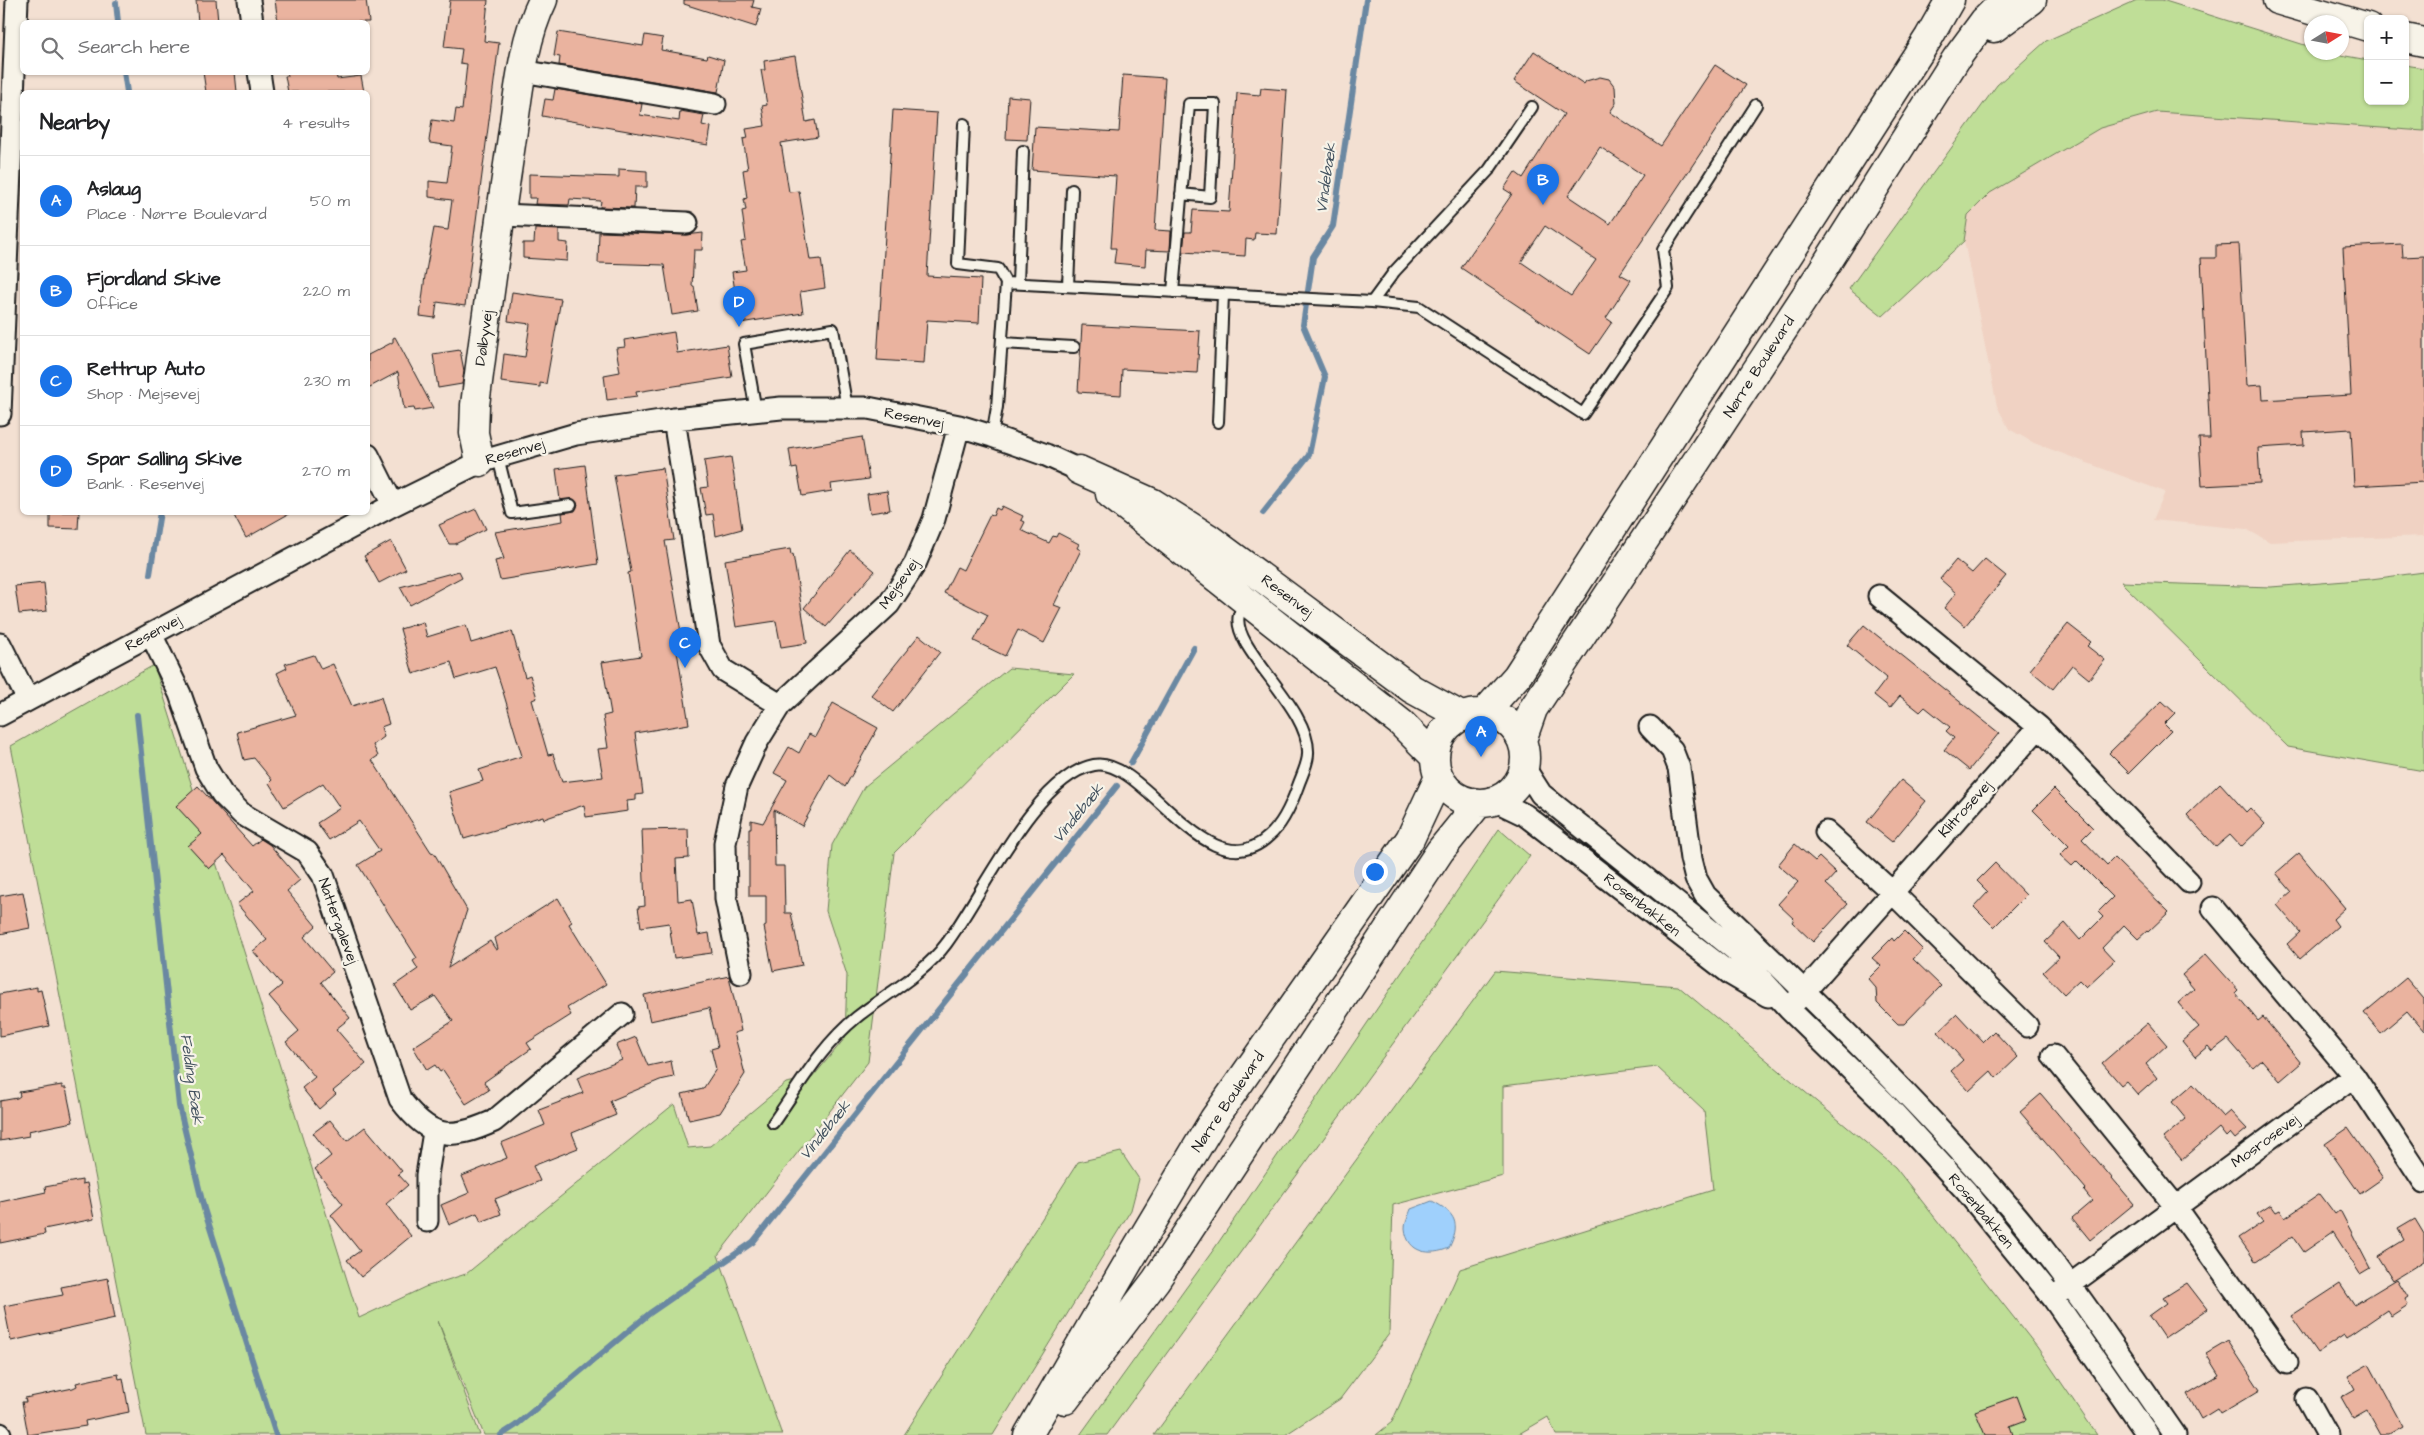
<!DOCTYPE html>
<meta charset="utf-8">
<style>
body{margin:0;font-family:"Architects Daughter",sans-serif;background:#f2f2f2;color:#202124}
.controls{position:absolute;right:15px;top:15px;display:grid;overflow:hidden;border-radius:8px;box-shadow:0 1px 4px #0004}
.controls button{width:45px;height:45px;display:grid;place-items:center;padding:0;border:0;border-bottom:1px solid #e0e0e0;background:#fff;color:#202124;font:25px sans-serif}
.compass{position:absolute;left:2304px;top:15px;width:45px;height:45px;border-radius:50%;background:#fff;box-shadow:0 1px 4px #0004;rotate:79deg}
.you{position:absolute;left:1374px;top:871px;width:18px;height:18px;margin:-12px;border:4px solid #fff;border-radius:50%;background:#1a73e8;box-shadow:0 0 0 8px #1a73e833}
.badge{display:grid;place-items:center;width:32px;height:32px;border-radius:50%;background:#1a73e8;color:#fff;font-size:16px;font-weight:700}
.pin{position:absolute;translate:-50% -41px;filter:drop-shadow(0 1px 2px #0008)}
.pin::after{content:'';position:absolute;top:26px;width:18px;height:15px;background:inherit;clip-path:polygon(0 0,100% 0,50% 100%)}
.list{margin:0;padding:0;list-style:none}
h2{display:flex;justify-content:space-between;align-items:center;height:65px;margin:0;padding:0 20px;font-size:21px}
h2 small{font-size:16px;font-weight:400;color:#757577}
.list li{display:grid;grid-template-columns:32px 1fr auto;gap:15px;align-items:center;box-sizing:border-box;height:90px;padding:0 20px;border-top:1px solid #e0e0e0}
.list b{display:block;font-size:19px;white-space:nowrap}
.list p{margin:0;font-size:16px;white-space:nowrap;color:#757577}
.list em{font-size:16px;font-style:normal;color:#757577}
.icon{flex:none;width:28px;height:28px;fill:none;stroke:currentColor;stroke-width:2;stroke-linecap:round;stroke-linejoin:round}
.map{position:relative;flex:none;width:2424px;height:1435px;overflow:hidden}
.search{position:absolute;background:#fff;box-shadow:0 1px 4px #0004;left:20px;top:20px;width:350px;height:55px;display:flex;align-items:center;gap:12px;box-sizing:border-box;padding:0 18px;border-radius:8px;color:#757577;font-size:19px}
.panel{position:absolute;background:#fff;box-shadow:0 1px 4px #0004;left:20px;top:90px;width:350px;height:425px;border-radius:8px}
.map>svg:first-child{display:block}
.built{fill:#f0d2c3}
.green{fill:#bfde97;stroke:#6e7d5a}
.water{fill:#9fd0fc;stroke:#6b88a2}
.lines{fill:none;stroke-linecap:round;stroke-linejoin:round}
.stream{stroke:#6b88a2;stroke-width:6}
.building{fill:#eab39f;stroke:#1c1c1c;fill-rule:evenodd}
.lane-casing{stroke:#1c1c1c;stroke-width:14}
.street-casing{stroke:#1c1c1c;stroke-width:25}
.secondary-casing{stroke:#1c1c1c;stroke-width:31}
.lane{stroke:#f7f3e8;stroke-width:10}
.street{stroke:#f7f3e8;stroke-width:21}
.secondary{stroke:#f7f3e8;stroke-width:28}
.labels{text-anchor:middle;dominant-baseline:central;stroke-width:4.5;stroke-linejoin:round;paint-order:stroke}
.street-label{font-size:15px;fill:#1c1c1c;stroke:#f7f3e8}
.water-label{font-size:16px;font-style:italic;fill:#43525f;stroke:#f7f3e8}
</style>
<div class="map">
<svg width="2424" height="1435" viewBox="0 0 2424 1435">
<rect width="100%" height="100%" fill="#f3e0d2"/>
<filter id="ink" filterUnits="userSpaceOnUse"><feTurbulence type="fractalNoise" baseFrequency=".02" numOctaves="2"/><feDisplacementMap in="SourceGraphic" scale="10" xChannelSelector="R" yChannelSelector="G"/><feConvolveMatrix kernelMatrix="1 2 1 2 8 2 1 2 1" color-interpolation-filters="sRGB"/></filter>
<g filter="url(#ink)">
<path class="built" d="M2157,112L2424,131V536L2270,542L2246,529L2153,520L2165,492L2034,443L2009,429L1997,406L1964,241L1968,215L1990,193L2100,128Z"/>
<path class="green" d="M2137,0H2162L2311,47L2312,52L2329,53L2368,60V101H2405V65L2424,68V131L2157,112L2100,128L1990,193L1968,215L1964,241L1883,316L1849,289L1997,85L2046,41Z
M2424,572V771L2288,747L2121,582L2271,587L2371,579Z
M154,665L359,1318L425,1287L466,1274L674,1104L688,1148L710,1146L786,1083L812,1078L845,1038L847,975L826,911L832,845L864,787L1009,668L1074,674L894,853L868,1062L718,1255L782,1435H484L438,1321L480,1435H146L11,746Z
M1499,829L1530,856L1107,1435H1080L1214,1249Z
M1495,971L1678,986L1895,1167L2037,1347L2097,1435H1556L1548,1417L1517,1435H1376L1392,1422L1460,1269L1713,1190L1704,1111L1657,1067L1503,1086V1176L1393,1205L1389,1334L1340,1399L1285,1435H1154Z
M1121,1152L1139,1179L1131,1210L993,1435H904L1078,1162Z"/>
<path class="water" d="M1432,1201C1456,1213 1461,1224 1449,1248C1431,1256 1407,1254 1405,1228C1405,1223 1409,1215 1411,1209Z"/>
<g class="lines">
<path class="stream" d="M116,3L118,22
M124,72L127,92
M1263,513L1309,455L1325,377L1303,325L1313,257L1333,226L1366,0
M150,574L160,512
M137,715L179,1106L204,1209L276,1435
M1131,763L1194,648
M501,1435L515,1426L650,1313L753,1242L1117,786"/>
</g>
<path class="building" d="M196,0H216L218,22H198Z
M275,0H366L369,22H278Z
M450,0H488L484,41L499,43L465,306L437,302L435,318L420,316L425,276L434,228L448,230L452,200L429,197V181L447,183L452,146L430,143L429,141L432,120L454,123L456,109L462,110L467,64L460,63L462,49L444,47Z
M684,0H754L752,7L761,9L756,27L684,4Z
M558,32L643,46L645,35L663,38L661,50L707,58L708,55L724,60L718,92L559,65L560,57L554,56Z
M1534,51L1584,84L1586,81L1600,77L1609,79L1615,87L1616,103L1610,112L1661,146L1715,65L1746,85L1620,274L1631,280L1606,318L1612,322L1590,354L1461,268L1512,194L1504,189L1515,172L1523,178L1564,114L1514,81ZM1600,147L1643,175L1610,224L1568,196ZM1545,226L1596,260L1571,296L1521,262Z
M795,56L806,122L815,120L818,137L781,143L789,192L799,191L810,260L821,259L825,288L800,292L803,313L740,323L732,272L746,270L741,242L746,241L742,211L746,210L744,199L747,198L743,170L748,169L743,139L748,138L746,129L765,126L762,106L767,105L761,70H765L764,61Z
M203,72H235L237,92H206Z
M287,72H336L337,79L361,76L364,92H288L285,76H288Z
M1123,75L1165,78L1155,230L1171,231L1170,251L1146,250L1145,266L1114,263L1116,248H1111L1116,176L1032,170L1035,127L1119,132Z
M1261,88L1287,90L1277,234L1255,233L1254,240L1246,239L1245,256L1183,252L1185,232H1191L1193,210L1229,212L1237,93L1260,95Z
M555,89L642,104L640,115L679,121L680,111L704,115L702,125L711,127L708,145L542,116L545,99L553,100Z
M1008,96L1030,98L1027,140L1006,139Z
M893,110L937,113L927,276L981,279L979,323L927,320L924,363L877,360Z
M619,169L647,171V187H635L634,208L600,207L601,201L570,199L569,205L535,204L536,198H529V174L619,177Z
M535,229L559,230V242L568,243L567,261L523,258V243H534Z
M599,232L686,235L703,233L702,250H694L692,286H694L698,311L672,315L664,265L598,263Z
M2239,244L2247,386L2262,385L2263,400L2351,395L2343,247L2402,244L2403,257L2424,256V482L2354,486L2351,429L2303,432L2304,445L2258,448L2260,483L2202,486L2199,438H2210L2201,258H2216V245Z
M512,292L561,299L546,384L540,383V387L501,382L504,354L525,357L530,324L508,321Z
M1082,325L1200,331L1197,373L1122,369L1121,395L1078,392Z
M674,332L677,353L727,345L732,377L636,392L637,396L607,400L604,375L620,372L616,348L625,347L624,340Z
M395,337L408,361L433,408L415,411L414,408L404,409L398,372L368,388V355L393,342V338Z
M460,350L464,371L462,384L438,388L433,354Z
M862,437L869,479L831,484L832,491L802,496L797,468L792,469L789,449Z
M731,457L742,529L716,536L713,514L706,515L701,488L708,487L704,461Z
M585,465L598,564L500,580L495,561L504,559L495,532L563,521L562,513L575,511L578,504L573,499L560,500L556,469Z
M663,468L674,540L665,541L681,632L674,633L689,724L635,733L643,794L636,795V800L627,801L628,811L586,817L584,805L544,819L543,816L464,839L449,792L483,781L479,770L522,756L501,685L495,667L456,679L451,662L413,674L400,629L423,622L427,637L466,625L471,643L512,631L525,677L530,675L537,698L532,700L548,755L553,754L562,782L603,777L598,749L608,748L603,716L611,714L602,662L641,656L628,573L631,572L614,475Z
M887,491L890,510L870,513L867,494Z
M1002,506L1023,516L1021,520L1025,522L1021,530L1049,543L1053,536L1056,537L1058,533L1079,544L1077,548L1081,550L1054,605L1062,608L1044,643L1018,630L1005,656L974,641L988,615L944,593L957,567L963,570L990,515L993,516L996,508L1000,510Z
M476,509L486,529L455,544H449L439,525Z
M50,512H79L78,529L50,528Z
M232,512H292L246,538Z
M391,541L406,569L379,583L364,556Z
M790,549L791,555L793,554L807,643L781,647L776,621L736,627L725,560Z
M850,550L875,571L826,627L804,608Z
M1985,559L2006,576L1965,626L1944,608L1956,593L1940,579L1956,560L1972,573Z
M459,571L462,577L410,605L400,587Z
M44,583L47,611L19,614L15,586Z
M2068,624L2091,642L2087,646L2105,660L2089,679L2072,665L2053,689L2030,670Z
M1864,625L1999,733L1969,770L1944,750L1954,738L1946,731L1950,727L1925,707L1920,712L1900,696L1890,708L1874,695L1887,678L1847,645Z
M919,635L940,652L893,712L871,695Z
M314,655L321,669L333,664L352,706L381,697L389,724L381,727L384,737L373,745L378,756L372,760L431,852L434,853L467,910L448,968L490,941L496,950L498,949L495,938L558,898L572,922L569,924L606,984L567,1008L571,1015L527,1043L531,1049L484,1082L489,1090L466,1104L443,1070L440,1072L435,1065L427,1070L413,1047L453,1021L435,996L410,1010L395,985L418,969L413,961L417,958L358,865L380,851L359,821L329,840L317,823L340,808L323,783L284,807L269,783L272,780L254,758L244,760L237,732L296,715L277,673L287,668L285,664Z
M2162,701L2175,713L2164,724L2171,731L2129,773L2109,753Z
M833,703L878,728L845,787L830,775L802,826L774,810L775,866H784L785,913H791L802,965L773,971L764,927L766,926V896H749V828H751V820L763,823L787,780L774,773L789,747L799,753L809,734L815,737Z
M1901,780L1926,801L1892,842L1867,822Z
M2220,783L2246,812L2250,808L2265,824L2241,847L2230,835L2216,847L2187,815Z
M198,786L252,846L261,839L270,845L300,880L287,891L316,926L304,937L333,972L321,982L350,1018L336,1029L366,1064L333,1091L336,1094L319,1109L302,1088L315,1077L286,1042L299,1031L269,996L282,985L253,951L267,940L237,904L254,891L224,855L209,869L188,846L202,834L176,806Z
M2054,789L2093,828L2082,839L2107,865L2114,858L2169,912L2148,932L2147,931L2138,939L2124,925L2102,948L2114,961L2086,987L2079,980L2064,994L2043,972L2059,957L2045,942L2065,923L2080,940L2103,917L2098,912L2113,897L2077,861L2072,866L2060,855L2069,846L2033,810Z
M688,829L689,858L676,859L678,901L692,899L698,935L709,933L712,953L674,958L669,923L641,927L638,907L645,906L642,830Z
M1795,844L1815,861L1819,857L1836,873L1826,884L1848,904L1813,942L1792,922L1794,919L1778,904L1798,882L1778,865Z
M2299,853L2345,908L2333,919L2338,926L2300,959L2287,944L2300,932L2277,905L2292,892L2276,873Z
M1995,863L2026,895L1994,927L1974,907L1988,892L1977,881Z
M23,892L30,928L0,934V896Z
M1904,931L1923,950L1913,959L1941,986L1904,1024H1898L1877,1003L1876,988L1868,979L1881,966L1872,958L1892,938L1894,941Z
M2206,954L2238,990L2235,993L2258,1021L2263,1017L2301,1063L2280,1081L2262,1060L2253,1068L2228,1039L2212,1051L2208,1046L2195,1057L2182,1041L2199,1027L2178,1003L2194,989L2182,975Z
M729,976L741,1031L734,1033L745,1074L720,1113L689,1120L682,1094L703,1089L716,1069L711,1049L718,1047L709,1008L650,1021L644,995Z
M2406,978L2424,999V1031L2407,1011L2381,1033L2364,1013Z
M37,987V991L41,990L49,1026L0,1036V994Z
M1957,1014L1983,1042L1994,1031L2018,1057L1996,1078L1991,1071L1969,1091L1951,1071L1963,1060L1938,1032Z
M2148,1023L2167,1045L2146,1064L2157,1078L2138,1095L2126,1081L2121,1085L2102,1063Z
M636,1037L648,1066L671,1061L674,1077L660,1080L610,1101L616,1115L572,1133L578,1148L533,1166L540,1181L495,1199L501,1214L481,1222L477,1213L449,1225L441,1205L469,1193L462,1176L507,1158L501,1143L545,1125L539,1110L583,1093L577,1078L622,1060L616,1045Z
M2193,1084L2223,1117L2230,1111L2247,1129L2235,1139L2230,1133L2226,1137L2219,1128L2182,1160L2163,1138L2186,1119L2172,1102Z
M62,1085V1088H66L73,1122L28,1131L29,1136L0,1141V1101L17,1098L20,1096L19,1092Z
M2041,1094L2134,1204L2090,1240L2072,1218L2092,1201L2084,1191L2086,1189L2020,1112Z
M330,1120L347,1141L365,1127L402,1171L398,1174L408,1185L386,1204L411,1236L361,1277L347,1260L360,1251L331,1215L343,1204L315,1169L331,1156L313,1133Z
M2348,1128L2383,1178L2360,1194L2325,1144Z
M82,1180V1184L87,1183L94,1219L44,1229L45,1234L0,1243V1202L46,1192L45,1187Z
M2320,1194L2335,1214L2340,1210L2370,1268L2360,1274L2333,1232L2304,1252L2293,1236L2256,1262L2239,1238L2263,1222L2257,1214L2271,1205L2276,1212L2280,1210L2285,1218Z
M2415,1219L2424,1234V1261L2393,1280L2378,1256L2404,1240L2398,1229Z
M108,1278L115,1318L11,1341L4,1306L63,1295L61,1287Z
M2397,1279L2408,1297L2405,1299L2408,1305L2391,1316L2387,1310L2346,1338L2344,1335L2317,1353L2291,1316L2340,1284L2354,1305Z
M2187,1283L2207,1309L2164,1338L2149,1316L2167,1303L2163,1298Z
M2228,1341L2260,1390L2220,1414L2217,1409L2201,1419L2187,1394L2219,1375L2206,1354Z
M2369,1364L2403,1427L2389,1435H2381L2367,1410L2353,1418L2341,1397L2355,1389L2348,1376Z
M118,1374L119,1379L123,1378L129,1412L85,1421L86,1426L28,1435L22,1402H26L25,1398L73,1388L77,1386L76,1383Z
M2017,1396L2026,1420L2010,1426L2013,1435H1985L1975,1411Z"/>
<g class="lines">
<g class="lane-casing">
<path id="lane" d="M964,124L958,264L998,269L1006,283
M1018,283L1023,151
M1068,286L1072,190
M1173,292L1189,104H1215L1210,197L1181,194
M1372,302L1394,272L1489,170L1532,107
M1002,343L1074,347
M756,411L744,344L833,329L847,408
M1218,422L1223,294
M992,436L997,407L1006,283L1372,302L1419,307L1583,414L1668,288L1663,250L1756,105
M498,457L512,513L571,505
M773,1123C799,1086 821,1046 857,1017C886,994 923,975 946,944C981,898 1035,776 1094,765C1144,755 1208,894 1269,836C1282,825 1292,803 1298,786C1301,777 1308,764 1308,754C1311,707 1230,648 1239,615C1240,611 1244,606 1247,603"/>
</g>
<g class="street-casing">
<path id="street" d="M249,0L252,22
M522,71L715,104
M259,72L262,92
M500,215L687,223
M0,414L17,0
M674,419L709,645L723,670L780,705
M368,455L393,505
M151,634L180,694L206,768L222,794L242,814L307,852L323,875L400,1099C430,1139 450,1141 494,1121L622,1014
M0,644L28,700
M0,715L393,505L480,462L576,434L674,419L781,408H868L959,426L992,436L1046,455L1079,470
M1650,727L1672,750L1679,768L1691,859L1696,879L1705,895C1810,996 1916,1098 2011,1209C2071,1280 2122,1359 2175,1435
M2039,727L2189,882
M1525,769L1541,794L1735,950L1789,1009L1885,1103L1966,1191L2053,1298L2148,1435
M1496,801L1525,815L1732,975L1768,996
M1826,832L1892,892L2027,1026
M2213,908L2354,1076L2424,1182
M741,973L726,899L725,843L737,786L757,742L780,705L889,604L915,564L934,519L959,426
M1796,1001L2039,727L1879,596
M2053,1056L2176,1207L2287,1363
M427,1221V1175L434,1132
M2059,1293L2354,1076
M2307,1399L2327,1435
M0,1434V1435"/>
</g>
<g class="secondary-casing">
<path id="secondary" d="M2277,0L2368,27
M1994,28L2032,0
M2405,38L2424,42
M480,462L474,433L475,405C486,318 498,231 511,144C518,98 522,42 543,0
M1079,470L1153,503L1207,537L1412,689L1463,717
M1110,494L1401,723L1435,757
M1484,713L1517,676L1929,37L1950,0
M1435 758a45 45 0 1 1 90 0a45 45 0 1 1-90 0Z
M1522,740L1533,709L1820,274L1956,59L1984,21L2005,0
M1065,1400L1156,1280L1440,851L1478,804
M1028,1435L1129,1261L1214,1119L1410,839L1439,777"/>
</g>
<use href="#lane" class="lane"/>
<use href="#street" class="street"/>
<use href="#secondary" class="secondary"/>
</g>
</g>
<g class="labels">
<g class="street-label">
<text transform="translate(484 338) rotate(-82)">Dølbyvej</text>
<text transform="translate(1759 367) rotate(-57)">Nørre Boulevard</text>
<text transform="translate(914 418) rotate(11)">Resenvej</text>
<text transform="translate(515 452) rotate(-16)">Resenvej</text>
<text transform="translate(899 584) rotate(-55)">Mejsevej</text>
<text transform="translate(1287 596) rotate(37)">Resenvej</text>
<text transform="translate(153 633) rotate(-28)">Resenvej</text>
<text transform="translate(1965 809) rotate(-48)">Klitrosevej</text>
<text transform="translate(1642 905) rotate(38)">Rosenbakken</text>
<text transform="translate(338 921) rotate(70)">Nattergalevej</text>
<text transform="translate(1228 1102) rotate(-56)">Nørre Boulevard</text>
<text transform="translate(2265 1141) rotate(-36)">Mosrosevej</text>
<text transform="translate(1981 1211) rotate(50)">Rosenbakken</text>
</g>
<g class="water-label">
<text transform="translate(1326 178) rotate(-82)">Vindebæk</text>
<text transform="translate(1078 813) rotate(-51)">Vindebæk</text>
<text transform="translate(192 1079) rotate(82)">Felding Bæk</text>
<text transform="translate(825 1130) rotate(-51)">Vindebæk</text>
</g>
</g>
</svg>
<div class="controls">
<button>+</button>
<button>−</button>
</div>
<svg class="compass" viewBox="-18 -18 36 36"><path d="M0-13l5 13h-10z" fill="#e53935"/><path d="M0 13l5-13h-10z" fill="#757577"/></svg>
<div class="you"></div>
<div class="pin badge" style="left:1481px;top:757px">A</div>
<div class="pin badge" style="left:1543px;top:205px">B</div>
<div class="pin badge" style="left:685px;top:668px">C</div>
<div class="pin badge" style="left:739px;top:327px">D</div>
<div class="search"><svg class="icon" aria-label="search" viewBox="0 0 24 24"><circle cx="10" cy="10" r="6"/><path d="M15 15l6 6"/></svg>Search here</div>
<section class="panel">
<h2>Nearby<small>4 results</small></h2>
<ul class="list">
<li><span class="badge">A</span><div><b>Aslaug</b><p>Place · Nørre Boulevard</p></div><em>50 m</em></li>
<li><span class="badge">B</span><div><b>Fjordland Skive</b><p>Office</p></div><em>220 m</em></li>
<li><span class="badge">C</span><div><b>Rettrup Auto</b><p>Shop · Mejsevej</p></div><em>230 m</em></li>
<li><span class="badge">D</span><div><b>Spar Salling Skive</b><p>Bank · Resenvej</p></div><em>270 m</em></li>
</ul>
</section>
</div>
